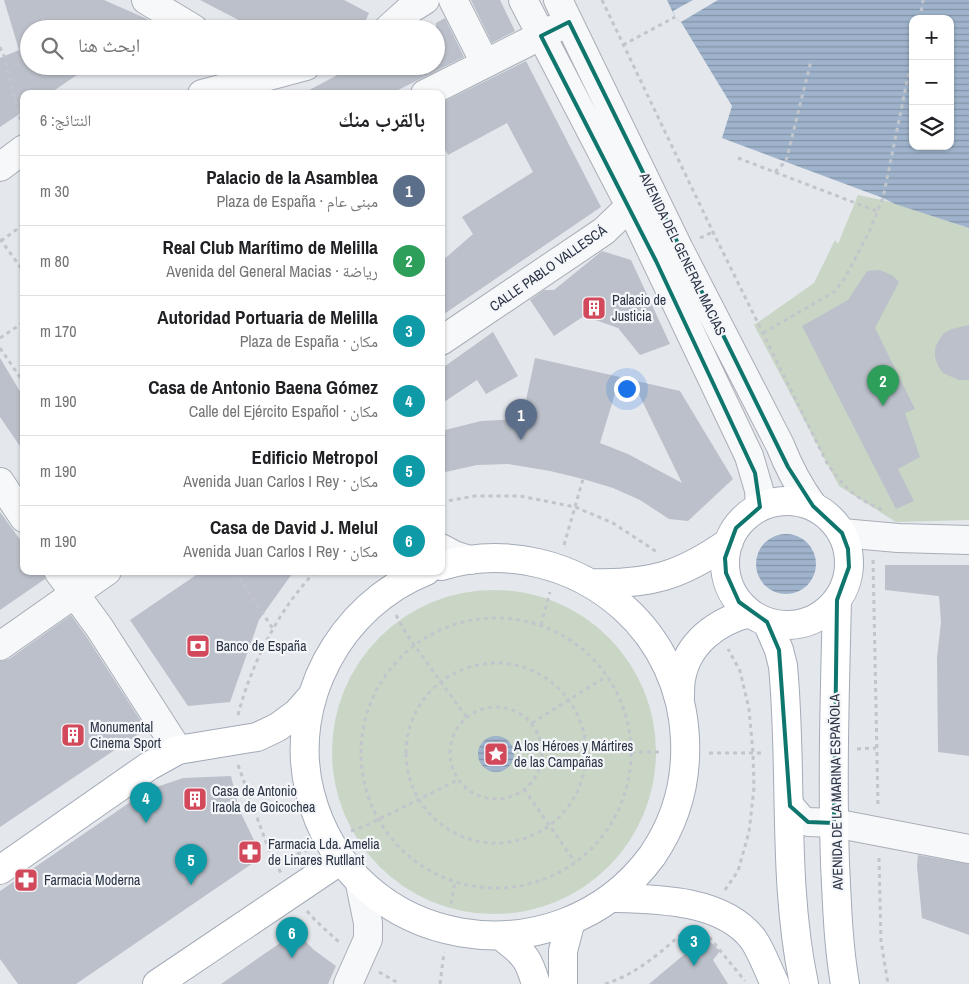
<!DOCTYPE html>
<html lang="ar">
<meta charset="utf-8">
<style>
body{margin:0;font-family:"Archivo Narrow","Noto Naskh Arabic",sans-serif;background:#f2f2f2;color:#202124;direction:rtl}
.controls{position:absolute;right:15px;top:15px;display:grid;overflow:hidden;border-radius:10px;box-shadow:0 1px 4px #0004}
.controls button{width:45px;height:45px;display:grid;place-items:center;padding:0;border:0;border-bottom:1px solid #e0e0e0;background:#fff;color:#202124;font:25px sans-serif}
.you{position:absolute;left:626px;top:388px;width:18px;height:18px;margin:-12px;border:4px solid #fff;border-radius:50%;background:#1a73e8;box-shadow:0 0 0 8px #1a73e833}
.badge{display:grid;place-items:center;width:32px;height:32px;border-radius:50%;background:#d1495b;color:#fff;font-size:16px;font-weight:700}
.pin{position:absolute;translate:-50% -41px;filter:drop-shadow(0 1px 2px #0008)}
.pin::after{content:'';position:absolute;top:26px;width:18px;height:15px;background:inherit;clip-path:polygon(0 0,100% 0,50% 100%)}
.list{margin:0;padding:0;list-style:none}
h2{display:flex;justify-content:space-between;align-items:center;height:65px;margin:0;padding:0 20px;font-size:21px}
h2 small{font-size:16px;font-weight:400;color:#757577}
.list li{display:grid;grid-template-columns:32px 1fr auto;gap:15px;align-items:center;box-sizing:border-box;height:70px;padding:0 20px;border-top:1px solid #e0e0e0}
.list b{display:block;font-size:19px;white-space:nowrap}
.list p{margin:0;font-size:16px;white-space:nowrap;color:#757577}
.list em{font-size:16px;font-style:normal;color:#757577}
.icon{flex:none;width:28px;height:28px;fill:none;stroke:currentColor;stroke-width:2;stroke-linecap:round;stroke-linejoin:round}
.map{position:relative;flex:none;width:969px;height:984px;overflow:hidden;direction:ltr}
.search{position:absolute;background:#fff;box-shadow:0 1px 4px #0004;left:20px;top:20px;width:425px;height:55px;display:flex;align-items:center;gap:12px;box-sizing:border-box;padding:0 18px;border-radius:28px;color:#757577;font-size:19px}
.panel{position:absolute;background:#fff;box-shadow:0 1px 4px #0004;left:20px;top:90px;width:425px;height:485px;border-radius:10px;direction:rtl}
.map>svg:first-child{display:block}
.green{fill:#c9d6c5}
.water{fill:url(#water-rules);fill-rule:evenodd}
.pier{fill:#e4e7ec}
.building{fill:#bbc0ca}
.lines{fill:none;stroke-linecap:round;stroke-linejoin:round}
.minor-casing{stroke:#a9aeb7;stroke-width:30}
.major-casing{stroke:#a3abb8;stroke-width:30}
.path{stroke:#c2c5cb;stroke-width:3;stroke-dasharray:4 4;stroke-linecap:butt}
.minor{stroke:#f7f8fa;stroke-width:28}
.major{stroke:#fff;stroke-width:28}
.marked{fill:none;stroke:#0f766e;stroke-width:4;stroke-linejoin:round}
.labels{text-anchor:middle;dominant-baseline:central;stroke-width:4.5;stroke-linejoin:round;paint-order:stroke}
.street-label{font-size:14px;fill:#2b3445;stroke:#f4f6f9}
.poi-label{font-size:14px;fill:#2b3445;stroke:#f4f6f9;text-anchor:start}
</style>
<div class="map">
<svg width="969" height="984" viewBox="0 0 969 984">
<defs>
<pattern id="water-rules" width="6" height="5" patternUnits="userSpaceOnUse" patternTransform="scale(1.25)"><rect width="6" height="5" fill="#9fb4cc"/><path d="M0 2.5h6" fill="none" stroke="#8293a7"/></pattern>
</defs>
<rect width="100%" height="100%" fill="#e4e7ec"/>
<path class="green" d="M858,195L891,202L969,228V520L896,522L839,486L754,325L814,283L835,240L838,244Z
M332 752a162 162 0 1 1 324 0a162 162 0 1 1-324 0Z"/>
<path class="water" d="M667,0H969V228L895,204L883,198L722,138L732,106L681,22L675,17ZM913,19H950V146H913Z
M756 564a30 30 0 1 1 60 0a30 30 0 1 1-60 0Z
M478 754a18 18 0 1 1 36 0a18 18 0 1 1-36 0Z"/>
<path class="pier" d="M693,0H718L681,22L675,17L673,11Z"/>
<path class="building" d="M4,0H104L145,18L163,29H29V66H90L49,94H24V111L0,127V58L19,50Z
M200,0H344L369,13L362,29H256Z
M471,0H500L515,31L492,43Z
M445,18L464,57L390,94H302L354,66H436V23Z
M526,61L601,207L441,316V262L473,234L462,217L533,172L507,123L448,155L441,143V103Z
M602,251L631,260L670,344L640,355L618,328L584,316L554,336L530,300L544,290H554Z
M879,270L892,275L899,282L875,328L915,409L905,413L920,457L898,469L914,501L896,509L802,326L848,300L867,271Z
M969,325V380H959L943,373L938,366L935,357V348L939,340L944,333L952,329Z
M493,332L518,376L486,394L477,380L441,404V369Z
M0,358L24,398V452L0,417Z
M535,358L620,377L600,443L628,454L682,483L632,380L680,391L733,479L688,521L669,519L640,500L613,488L583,479L550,471L508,464L477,465L441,473V431L481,421L522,419Z
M0,512L24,545V571H43L45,579L0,610Z
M885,565H969V756L938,752L937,658L941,622L939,596L885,590Z
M202,571H294L259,620L230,702L188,706L130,620Z
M71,615L86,636L146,729L0,827V661L9,659Z
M231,776L239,809L262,857L76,984H18L0,959V891L148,790L183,778Z
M918,855L969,864V935L922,918L917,866Z
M296,932L314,950L336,966L328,984H221Z
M705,937L720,951L713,960L728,984H649Z"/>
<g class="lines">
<g class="minor-casing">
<path id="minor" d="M146,0L194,29
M453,0L485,63
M523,0L630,206L749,456L759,490L760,507
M558,0L679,249L780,445C789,468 799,487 813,506
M388,29L409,10L425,0
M202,94L306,66
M425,94L556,28
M0,167L24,149
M441,341L604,231L630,206L643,197
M0,482L24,518
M842,533L898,538L969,540
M441,548L454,555L470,560
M58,571L99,627L178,750
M0,646L107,571
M790,806L801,819L808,822L834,823L969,849
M348,984L368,939V923L360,884"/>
</g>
<g class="major-casing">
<path id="major" d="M725 563a62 62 0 1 1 124 0a62 62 0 1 1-124 0Z
M426,571C340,605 287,702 310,793C351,953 558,984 652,856C676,821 687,781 685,739C683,689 661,641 624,608C574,563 505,547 441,566
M591,583C649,585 681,576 729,542
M837,600C835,687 832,775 835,863C837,903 838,944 845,984
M767,622L779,650L783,666C793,772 782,880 804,984
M680,698C680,692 680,685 681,679C687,643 717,621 750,613
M0,870L149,766L178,750L257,737L278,727L297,713L313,695
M614,898C659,899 723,900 753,939C762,952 768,970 775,984
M506,940C526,955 529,961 536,984
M157,984L341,860
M563,984V951L570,924"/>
</g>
<path class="path" d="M602,0L713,232L827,463C845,488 853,497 883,510
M920,19L923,0
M623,45L675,17
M0,47L4,56L22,126
M738,158L879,212
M775,172L786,161L811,61
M700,238L713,232
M0,239L24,272
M1,241L24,224
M763,333L834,292L845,278L870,230L883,198L913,52
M0,338L24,322
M0,348L24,383
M441,502L475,496H520L575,507L613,523L657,552
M564,545L583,479
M873,560L878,806
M235,571L273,629
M396,615L407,635L467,718
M361 753a135 135 0 1 1 270 0a135 135 0 1 1-270 0Z
M541,625L550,592
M406 753a90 90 0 1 1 180 0a90 90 0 1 1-180 0Z
M450 753a46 46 0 1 1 92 0a46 46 0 1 1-92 0Z
M238,715C248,676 266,637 288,605C296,593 306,582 315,571
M532,723L607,676
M857,749L876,748
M631,752H660
M709,753H763
M238,765L270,853L281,873
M524,789L575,862
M351,831L365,826L458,780
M879,858L881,941L888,984
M275,864L309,849
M725,890L738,871L749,832L754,788L753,753L749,709L740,671L728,649
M451,904L455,882
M307,911L316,921L340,943
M709,937L745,981
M379,972L400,984
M440,984L444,952
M605,984C637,974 661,952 686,930"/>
<use href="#minor" class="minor"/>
<use href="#major" class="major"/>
</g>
<path class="marked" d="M569,22L788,467L813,506L842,533L848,549L849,567L837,600L834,823L808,822L790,806L779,650L767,622L739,602L726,573L725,558L736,528L760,507L755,473L656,261L541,36Z"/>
<defs>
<g id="building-square" transform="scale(1.25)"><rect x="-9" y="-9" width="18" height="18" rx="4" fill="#d1495b" stroke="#f4f6f9"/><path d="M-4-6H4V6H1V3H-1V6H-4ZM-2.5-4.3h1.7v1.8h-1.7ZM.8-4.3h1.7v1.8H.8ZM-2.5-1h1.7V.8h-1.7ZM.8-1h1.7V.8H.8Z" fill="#fff"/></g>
<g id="bank-square" transform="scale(1.25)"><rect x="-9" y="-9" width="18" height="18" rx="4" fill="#d1495b" stroke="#f4f6f9"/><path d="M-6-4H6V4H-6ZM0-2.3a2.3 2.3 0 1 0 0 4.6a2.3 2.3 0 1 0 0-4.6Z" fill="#fff"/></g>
<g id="sight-square" transform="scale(1.25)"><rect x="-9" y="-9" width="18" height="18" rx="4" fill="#d1495b" stroke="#f4f6f9"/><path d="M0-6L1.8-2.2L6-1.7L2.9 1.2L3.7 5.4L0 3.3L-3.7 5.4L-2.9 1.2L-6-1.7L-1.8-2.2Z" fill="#fff"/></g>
<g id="pharmacy-square" transform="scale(1.25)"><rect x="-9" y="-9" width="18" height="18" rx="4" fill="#d1495b" stroke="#f4f6f9"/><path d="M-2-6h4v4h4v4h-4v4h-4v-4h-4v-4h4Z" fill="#fff"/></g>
</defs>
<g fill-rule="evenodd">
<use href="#building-square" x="594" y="308"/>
<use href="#bank-square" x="198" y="646"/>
<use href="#building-square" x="73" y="735"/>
<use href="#sight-square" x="496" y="754"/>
<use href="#building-square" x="195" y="799"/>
<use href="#pharmacy-square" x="250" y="852"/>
<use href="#pharmacy-square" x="26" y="880"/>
</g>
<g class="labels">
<g class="street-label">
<text transform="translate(683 254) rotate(64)">AVENIDA DEL GENERAL MACIAS</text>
<text transform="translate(548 268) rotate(-35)">CALLE PABLO VALLESCÁ</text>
<text transform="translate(836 792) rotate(-91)">AVENIDA DE LA MARINA ESPAÑOLA</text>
</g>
<g class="poi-label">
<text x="612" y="300">Palacio de<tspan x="612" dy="16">Justicia</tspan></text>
<text x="216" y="646">Banco de España</text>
<text x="90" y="727">Monumental<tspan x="90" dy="16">Cinema Sport</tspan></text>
<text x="514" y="746">A los Héroes y Mártires<tspan x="514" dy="16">de las Campañas</tspan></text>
<text x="212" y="791">Casa de Antonio<tspan x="212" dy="16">Iraola de Goicochea</tspan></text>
<text x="268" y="844">Farmacia Lda. Amelia<tspan x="268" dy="16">de Linares Rutllant</tspan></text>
<text x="44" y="880">Farmacia Moderna</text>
</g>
</g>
</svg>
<div class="controls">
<button>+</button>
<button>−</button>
<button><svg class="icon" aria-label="layers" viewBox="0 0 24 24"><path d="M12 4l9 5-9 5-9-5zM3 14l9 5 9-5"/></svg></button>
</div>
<div class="you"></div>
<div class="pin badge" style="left:521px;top:440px;background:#5c6f8a">1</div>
<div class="pin badge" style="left:883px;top:406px;background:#2e9e5b">2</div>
<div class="pin badge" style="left:694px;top:966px;background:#0f9aa8">3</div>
<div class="pin badge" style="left:146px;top:823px;background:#0f9aa8">4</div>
<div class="pin badge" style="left:191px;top:885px;background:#0f9aa8">5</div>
<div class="pin badge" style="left:292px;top:958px;background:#0f9aa8">6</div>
<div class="search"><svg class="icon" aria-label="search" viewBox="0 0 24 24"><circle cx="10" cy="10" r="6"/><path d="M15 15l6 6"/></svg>ابحث هنا</div>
<section class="panel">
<h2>بالقرب منك<small>النتائج: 6</small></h2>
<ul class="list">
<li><span class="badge" style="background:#5c6f8a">1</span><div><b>Palacio de la Asamblea</b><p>مبنى عام · Plaza de España</p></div><em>30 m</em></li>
<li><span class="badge" style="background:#2e9e5b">2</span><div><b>Real Club Marítimo de Melilla</b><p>رياضة · Avenida del General Macias</p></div><em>80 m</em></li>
<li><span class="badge" style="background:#0f9aa8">3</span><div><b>Autoridad Portuaria de Melilla</b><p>مكان · Plaza de España</p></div><em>170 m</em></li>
<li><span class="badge" style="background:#0f9aa8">4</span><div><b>Casa de Antonio Baena Gómez</b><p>مكان · Calle del Ejército Español</p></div><em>190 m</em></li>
<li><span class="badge" style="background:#0f9aa8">5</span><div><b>Edificio Metropol</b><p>مكان · Avenida Juan Carlos I Rey</p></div><em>190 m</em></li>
<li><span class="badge" style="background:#0f9aa8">6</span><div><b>Casa de David J. Melul</b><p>مكان · Avenida Juan Carlos I Rey</p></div><em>190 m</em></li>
</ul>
</section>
</div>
